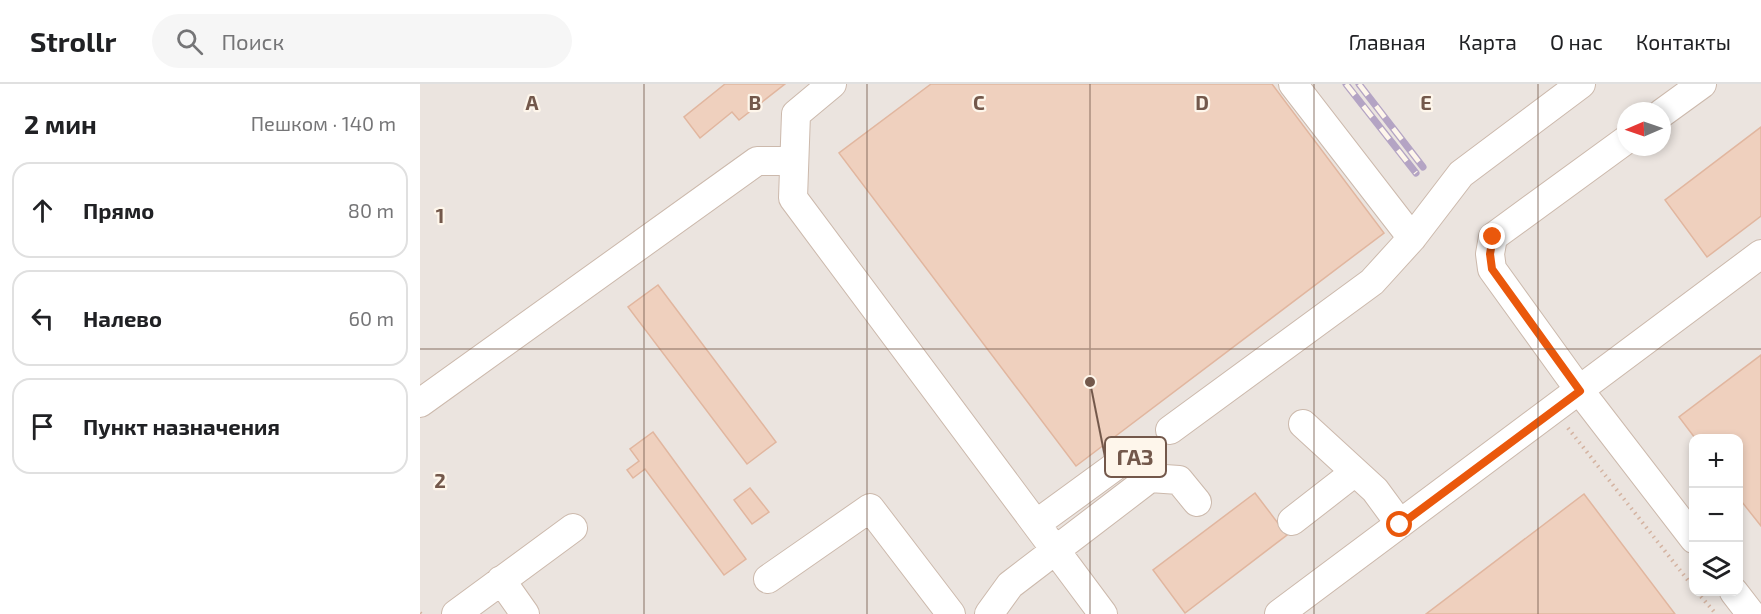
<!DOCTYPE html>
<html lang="ru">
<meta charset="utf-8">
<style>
body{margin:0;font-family:"Exo 2",sans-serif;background:#f6f6f6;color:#202124}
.controls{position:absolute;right:18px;bottom:18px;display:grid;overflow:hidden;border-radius:12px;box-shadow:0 3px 9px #0003}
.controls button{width:54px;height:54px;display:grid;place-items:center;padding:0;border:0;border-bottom:2px solid #e0e0e0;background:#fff;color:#202124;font:30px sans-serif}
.compass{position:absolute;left:1197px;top:18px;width:54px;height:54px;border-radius:50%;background:#fff;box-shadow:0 3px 9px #0003;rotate:268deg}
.stop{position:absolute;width:18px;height:18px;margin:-14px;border:4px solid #ea580c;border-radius:50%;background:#fff}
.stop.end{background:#ea580c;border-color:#fff;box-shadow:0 2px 6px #0008}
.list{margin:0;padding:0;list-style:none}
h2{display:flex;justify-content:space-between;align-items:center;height:78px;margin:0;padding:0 24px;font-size:26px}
h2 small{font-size:20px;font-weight:400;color:#757577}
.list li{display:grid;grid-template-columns:39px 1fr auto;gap:18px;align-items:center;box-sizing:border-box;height:96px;margin:0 12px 12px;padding:0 12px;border:2px solid #e0e0e0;border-radius:18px}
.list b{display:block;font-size:22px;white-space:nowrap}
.list em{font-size:20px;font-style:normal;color:#757577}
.icon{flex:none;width:33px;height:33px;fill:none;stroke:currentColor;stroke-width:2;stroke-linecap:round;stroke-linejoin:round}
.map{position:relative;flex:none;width:1341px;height:530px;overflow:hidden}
header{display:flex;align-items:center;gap:36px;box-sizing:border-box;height:84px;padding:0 30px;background:#fff;border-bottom:2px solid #e0e0e0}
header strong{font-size:28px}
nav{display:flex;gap:33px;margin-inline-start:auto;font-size:21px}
.search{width:420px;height:54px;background:#f6f6f6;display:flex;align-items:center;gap:15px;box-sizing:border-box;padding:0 21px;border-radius:33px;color:#757577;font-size:22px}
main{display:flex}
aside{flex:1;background:#fff}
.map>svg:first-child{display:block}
.industrial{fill:#ebe4df;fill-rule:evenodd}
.building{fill:#efd0be;stroke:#e1b69f;stroke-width:1.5}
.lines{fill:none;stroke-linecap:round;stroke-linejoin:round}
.minor-casing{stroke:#ccb9ac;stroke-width:30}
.path{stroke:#d4b3a1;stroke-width:4;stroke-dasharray:1.5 4.5;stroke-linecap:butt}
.minor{stroke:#fff;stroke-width:28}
.rail-casing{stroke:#b4a4c4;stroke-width:7}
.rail{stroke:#fef6eb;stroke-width:4.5;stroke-dasharray:14;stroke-linecap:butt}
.route{stroke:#ea580c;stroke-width:8}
.grid{fill:none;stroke:#73584b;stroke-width:1.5;stroke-opacity:0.55}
.grid-label{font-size:20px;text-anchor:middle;font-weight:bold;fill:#73584b;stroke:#fef6eb;stroke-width:4.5;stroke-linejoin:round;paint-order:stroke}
.leader{fill:none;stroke:#73584b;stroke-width:2}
.callout-dot{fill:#73584b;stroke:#fef6eb;stroke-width:2}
.callout{fill:#fef6eb;stroke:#73584b;stroke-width:2}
.callout-label{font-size:22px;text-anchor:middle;font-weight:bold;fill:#73584b}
</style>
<header>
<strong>Strollr</strong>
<div class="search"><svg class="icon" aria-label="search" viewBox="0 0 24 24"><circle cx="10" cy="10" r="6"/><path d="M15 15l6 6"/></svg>Поиск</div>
<nav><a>Главная</a><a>Карта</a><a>О нас</a><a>Контакты</a></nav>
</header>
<main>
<aside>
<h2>2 мин<small>Пешком · 140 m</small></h2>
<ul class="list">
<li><svg class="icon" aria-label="ahead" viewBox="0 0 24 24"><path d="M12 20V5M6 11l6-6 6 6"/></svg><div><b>Прямо</b></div><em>80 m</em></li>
<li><svg class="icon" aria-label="left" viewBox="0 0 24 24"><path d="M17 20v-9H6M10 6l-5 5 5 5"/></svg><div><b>Налево</b></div><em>60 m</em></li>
<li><svg class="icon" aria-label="arrive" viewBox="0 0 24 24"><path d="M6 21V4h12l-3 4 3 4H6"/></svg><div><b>Пункт назначения</b></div></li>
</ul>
</aside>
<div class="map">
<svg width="1341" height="530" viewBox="0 0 1341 530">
<rect width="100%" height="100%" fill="#fbf2e5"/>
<path class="industrial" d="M0,0H1341V530H0ZM1206,27H1242V63H1206ZM1274,354H1318V508H1274Z"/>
<path class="building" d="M305,0H365L319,36L312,28L280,54L264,33Z
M511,0H852L964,149L656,382L419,69Z
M1341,43V132L1287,173L1245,116Z
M238,201L356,358L327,380L208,223Z
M1341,271V442L1318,413V354H1275L1259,333Z
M233,348L326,475L304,491L225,385L213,394L207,386L219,377L210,365Z
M330,404L349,428L332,440L314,416Z
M835,409L867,451L765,529L733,486Z
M1164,410L1255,530H1006Z"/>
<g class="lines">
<g class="minor-casing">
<path id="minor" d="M412,0L376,30L373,114L683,530
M873,0L992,154
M1242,29L1282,0
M1206,56L1073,153L1070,170L1072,185L1160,307L1274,455
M0,319L337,77H374
M883,340L955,406L980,440
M750,346L952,198L992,154L1041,90L1161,0
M872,437L935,388
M616,440L705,375
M348,495L450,424L531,530
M81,496L105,530
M1314,508L1331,530
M36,530L153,444
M569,530L590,501L730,394L759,396L777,418
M859,530L1341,170"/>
</g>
<path class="path" d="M1148,344L1274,504
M1277,508L1296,530
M0,529L1,530"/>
<use href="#minor" class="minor"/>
<g class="rail-casing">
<path id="rail" d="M926,0L996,89
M939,0L1003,83"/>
</g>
<use href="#rail" class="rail"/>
</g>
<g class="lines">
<path class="route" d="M980,441L1160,307L1072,185L1070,170L1073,153"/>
</g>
<path class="grid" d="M224,0V530M447,0V530M670,0V530M894,0V530M1118,0V530M0,265H1341"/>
<g class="grid-label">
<text x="112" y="26">A</text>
<text x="335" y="26">B</text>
<text x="559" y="26">C</text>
<text x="782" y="26">D</text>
<text x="1006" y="26">E</text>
<text x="20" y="139">1</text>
<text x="20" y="404">2</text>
</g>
<path class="leader" d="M670 298L685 373"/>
<circle class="callout-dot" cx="670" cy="298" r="6"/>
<rect class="callout" x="685" y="353" width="61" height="40" rx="6"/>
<g class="callout-label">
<text x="715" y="381">ГАЗ</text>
</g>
</svg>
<div class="controls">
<button>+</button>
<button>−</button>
<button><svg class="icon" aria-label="layers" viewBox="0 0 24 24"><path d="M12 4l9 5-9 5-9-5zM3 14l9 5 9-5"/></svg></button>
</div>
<svg class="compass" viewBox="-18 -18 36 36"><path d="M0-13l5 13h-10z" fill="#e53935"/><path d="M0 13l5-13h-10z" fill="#757577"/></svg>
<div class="stop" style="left:980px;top:441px"></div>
<div class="stop end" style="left:1073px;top:153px"></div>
</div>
</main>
